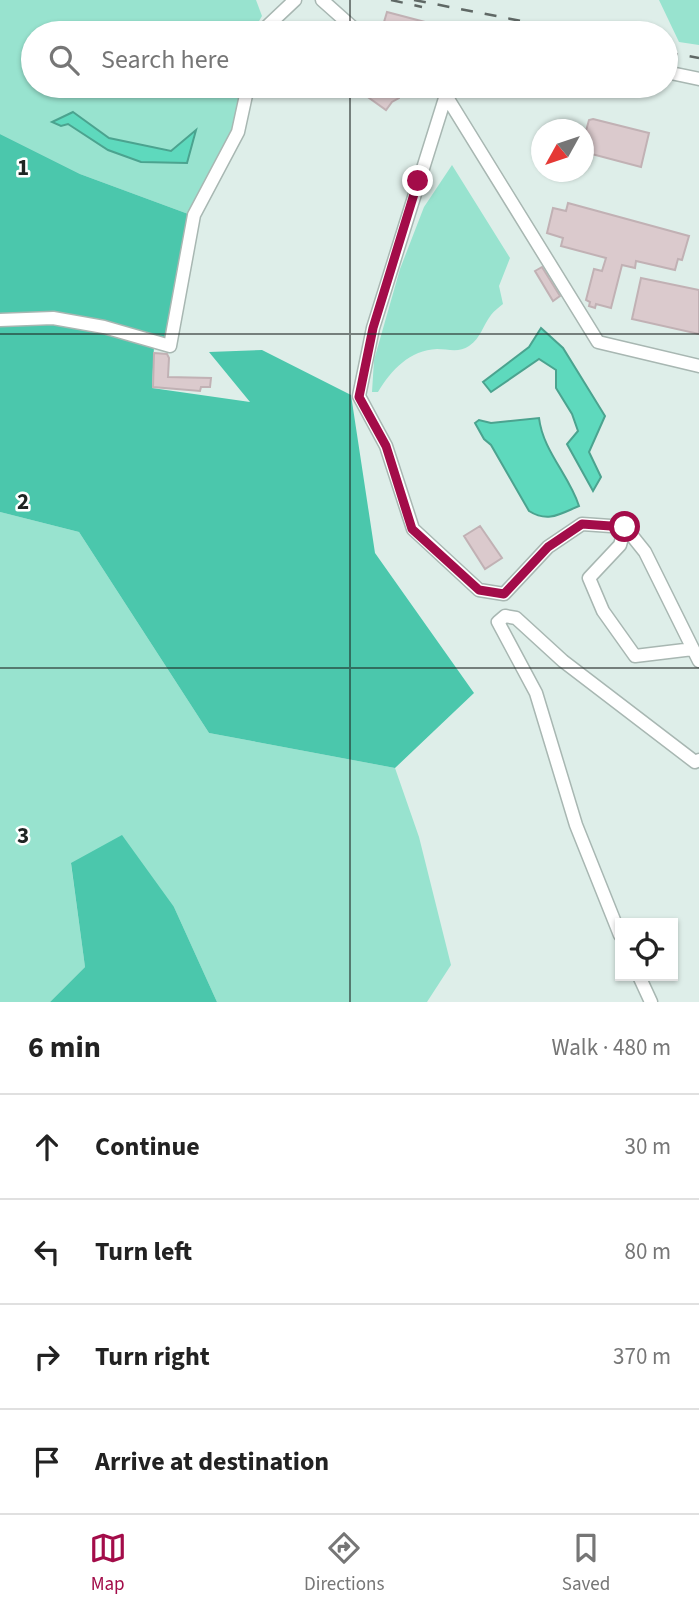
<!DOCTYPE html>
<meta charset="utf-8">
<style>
body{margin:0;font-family:"Source Sans 3",sans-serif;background:#f6f6f6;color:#222}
.controls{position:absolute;right:21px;bottom:21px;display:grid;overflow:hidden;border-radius:0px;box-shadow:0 2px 5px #0004}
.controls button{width:63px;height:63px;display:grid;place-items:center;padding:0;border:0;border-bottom:2px solid #e0e0e0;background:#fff;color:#222;font:35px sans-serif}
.compass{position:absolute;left:531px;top:119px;width:63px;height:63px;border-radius:50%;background:#fff;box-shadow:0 2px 5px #0004;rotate:230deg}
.stop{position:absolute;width:21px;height:21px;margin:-16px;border:5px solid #a30c49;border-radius:50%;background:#fff}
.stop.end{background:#a30c49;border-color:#fff;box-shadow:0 2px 7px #0008}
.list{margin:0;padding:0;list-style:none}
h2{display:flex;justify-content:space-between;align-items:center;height:91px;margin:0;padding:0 28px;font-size:30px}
h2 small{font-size:23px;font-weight:400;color:#767676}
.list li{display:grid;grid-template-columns:46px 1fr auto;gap:21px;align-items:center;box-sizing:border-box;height:105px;padding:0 28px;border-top:2px solid #e0e0e0}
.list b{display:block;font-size:26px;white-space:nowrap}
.list em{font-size:23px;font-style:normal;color:#767676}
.icon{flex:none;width:38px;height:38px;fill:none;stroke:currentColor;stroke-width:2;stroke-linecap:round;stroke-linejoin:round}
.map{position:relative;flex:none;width:699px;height:1002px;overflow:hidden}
.search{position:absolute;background:#fff;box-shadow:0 2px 5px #0004;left:21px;right:21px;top:21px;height:77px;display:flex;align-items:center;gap:18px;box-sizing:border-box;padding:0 24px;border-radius:38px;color:#767676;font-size:26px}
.sheet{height:511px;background:#fff}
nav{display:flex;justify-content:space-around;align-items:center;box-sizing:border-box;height:98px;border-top:2px solid #e0e0e0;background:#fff;font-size:19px;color:#767676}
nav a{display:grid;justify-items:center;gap:4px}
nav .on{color:#a30c49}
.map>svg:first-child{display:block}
.green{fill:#98e3cf}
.forest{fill:#4bc7ac}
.water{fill:#5ed9bd;stroke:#4ba38f;stroke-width:2}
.building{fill:#dbcacd;stroke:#c1b1b4;stroke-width:2}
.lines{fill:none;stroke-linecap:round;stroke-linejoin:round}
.minor-casing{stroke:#a8b7b2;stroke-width:15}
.minor{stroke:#fff;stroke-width:12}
.rail{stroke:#5f6865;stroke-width:2.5;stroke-dasharray:12 12;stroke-linecap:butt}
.route{stroke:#a30c49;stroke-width:9}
.grid{fill:none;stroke:#1f2523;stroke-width:2;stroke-opacity:0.55}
.grid-label{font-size:23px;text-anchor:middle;font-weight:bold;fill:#1f2523;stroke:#fff;stroke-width:5;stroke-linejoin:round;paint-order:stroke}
</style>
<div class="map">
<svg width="699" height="1002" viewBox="0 0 699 1002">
<rect width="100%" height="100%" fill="#deeee9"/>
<path class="green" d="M0,0H256L262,16L252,33H33V86H242L234,131L191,215L80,174L0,134Z
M659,0H699V45L679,42Z
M452,165L510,258L499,286L503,304C499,307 494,311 491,315C483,325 481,338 469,346C459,353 448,349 437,349C410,350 391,370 378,392H372L374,360L400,269L424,207Z
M0,512L79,532L209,733L395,768L419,837L451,965L427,1002H217L174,907L71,864L85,967L50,1002H0Z"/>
<path class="forest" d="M0,134L80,174L191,215L169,335L154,346L152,388L250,402L209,352L262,350L351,395L375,553L474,693L395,768L209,733L79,532L0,512Z
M122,835L174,907L217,1002H50L85,967L71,863Z"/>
<path class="water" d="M73,112L109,138L171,151L196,130L187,163L141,162L108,150L68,124L61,126L52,122Z
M541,328L563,348L605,416L589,452L601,477L593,491L567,444L578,431L572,414L556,388V370L539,359L491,392L483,382L529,347Z
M539,418C543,451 569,475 579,506C560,514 548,523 529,511L491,445L484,439L475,423L479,420L491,423Z"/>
<path class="building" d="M387,12L425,22L421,33L381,32Z
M371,86H402L398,91L399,98L392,102L386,110L365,95Z
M593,119L649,133L641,167L584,152V138L589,120Z
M568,203L689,236L682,260L678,259L675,270L636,261L635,268L622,265L611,308L596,304L595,308L589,306L590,302L586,300L594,269L602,271L606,258L561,246L563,238L547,233L553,208L566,211Z
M542,267L560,296L553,301L535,271Z
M641,278L699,290V334L632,319Z
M154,353L167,354L169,358L168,377L211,378L210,387H201L200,391L153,387Z
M480,526L502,558L485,569L464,536Z"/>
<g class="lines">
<g class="minor-casing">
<path id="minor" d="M322,0L359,33
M260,33L295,0
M666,72L699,79
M440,86L598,342L699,366
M446,95L373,328L359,396L386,446L413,529L479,590L504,594L548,547L582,524L625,527L620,545L589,578L603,611L635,656L693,649L699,661
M0,320L53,318L104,327L170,346L194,215L238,132L248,86
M625,527L645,552L693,649
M620,935L576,825L536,693L498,622L505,616L516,618L563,661L695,762L699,760
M639,976L651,1002"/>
</g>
<use href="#minor" class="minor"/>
<path class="rail" d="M391,0L422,7
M414,0L583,33
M666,52L699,58"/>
</g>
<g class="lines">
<path class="route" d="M418,181L373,328L359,397L386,446L412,529L479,590L504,594L548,547L582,524L625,527"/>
</g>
<path class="grid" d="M350,0V33M350,86V1002M0,334H699M0,668H699"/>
<g class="grid-label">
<text x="23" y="175">1</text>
<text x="23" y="509">2</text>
<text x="23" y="843">3</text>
</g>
</svg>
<div class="controls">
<button><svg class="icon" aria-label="locate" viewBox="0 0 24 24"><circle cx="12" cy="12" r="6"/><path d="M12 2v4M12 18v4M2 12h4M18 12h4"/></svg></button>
</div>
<svg class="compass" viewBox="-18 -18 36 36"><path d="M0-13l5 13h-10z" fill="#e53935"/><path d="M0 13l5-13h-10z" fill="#767676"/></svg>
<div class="stop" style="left:625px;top:527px"></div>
<div class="stop end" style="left:418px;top:181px"></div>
<div class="search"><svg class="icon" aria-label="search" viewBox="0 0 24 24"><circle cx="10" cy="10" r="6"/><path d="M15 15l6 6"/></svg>Search here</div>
</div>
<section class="sheet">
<h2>6 min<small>Walk · 480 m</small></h2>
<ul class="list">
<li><svg class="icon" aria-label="ahead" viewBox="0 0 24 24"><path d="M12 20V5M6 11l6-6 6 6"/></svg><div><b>Continue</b></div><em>30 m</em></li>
<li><svg class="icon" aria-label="left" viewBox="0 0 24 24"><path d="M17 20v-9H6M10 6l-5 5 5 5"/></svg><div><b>Turn left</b></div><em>80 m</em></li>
<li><svg class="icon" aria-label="right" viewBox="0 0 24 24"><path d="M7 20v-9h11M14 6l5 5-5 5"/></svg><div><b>Turn right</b></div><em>370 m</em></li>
<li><svg class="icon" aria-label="arrive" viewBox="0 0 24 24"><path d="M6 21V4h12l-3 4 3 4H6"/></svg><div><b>Arrive at destination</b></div></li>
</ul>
</section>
<nav>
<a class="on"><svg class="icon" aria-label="map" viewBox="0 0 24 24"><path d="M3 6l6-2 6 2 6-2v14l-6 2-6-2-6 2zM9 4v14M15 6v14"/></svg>Map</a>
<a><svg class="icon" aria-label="directions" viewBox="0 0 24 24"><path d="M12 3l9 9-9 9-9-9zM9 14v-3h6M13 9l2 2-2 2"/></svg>Directions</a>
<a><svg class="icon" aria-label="saved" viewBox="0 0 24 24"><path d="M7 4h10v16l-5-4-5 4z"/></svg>Saved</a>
</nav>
